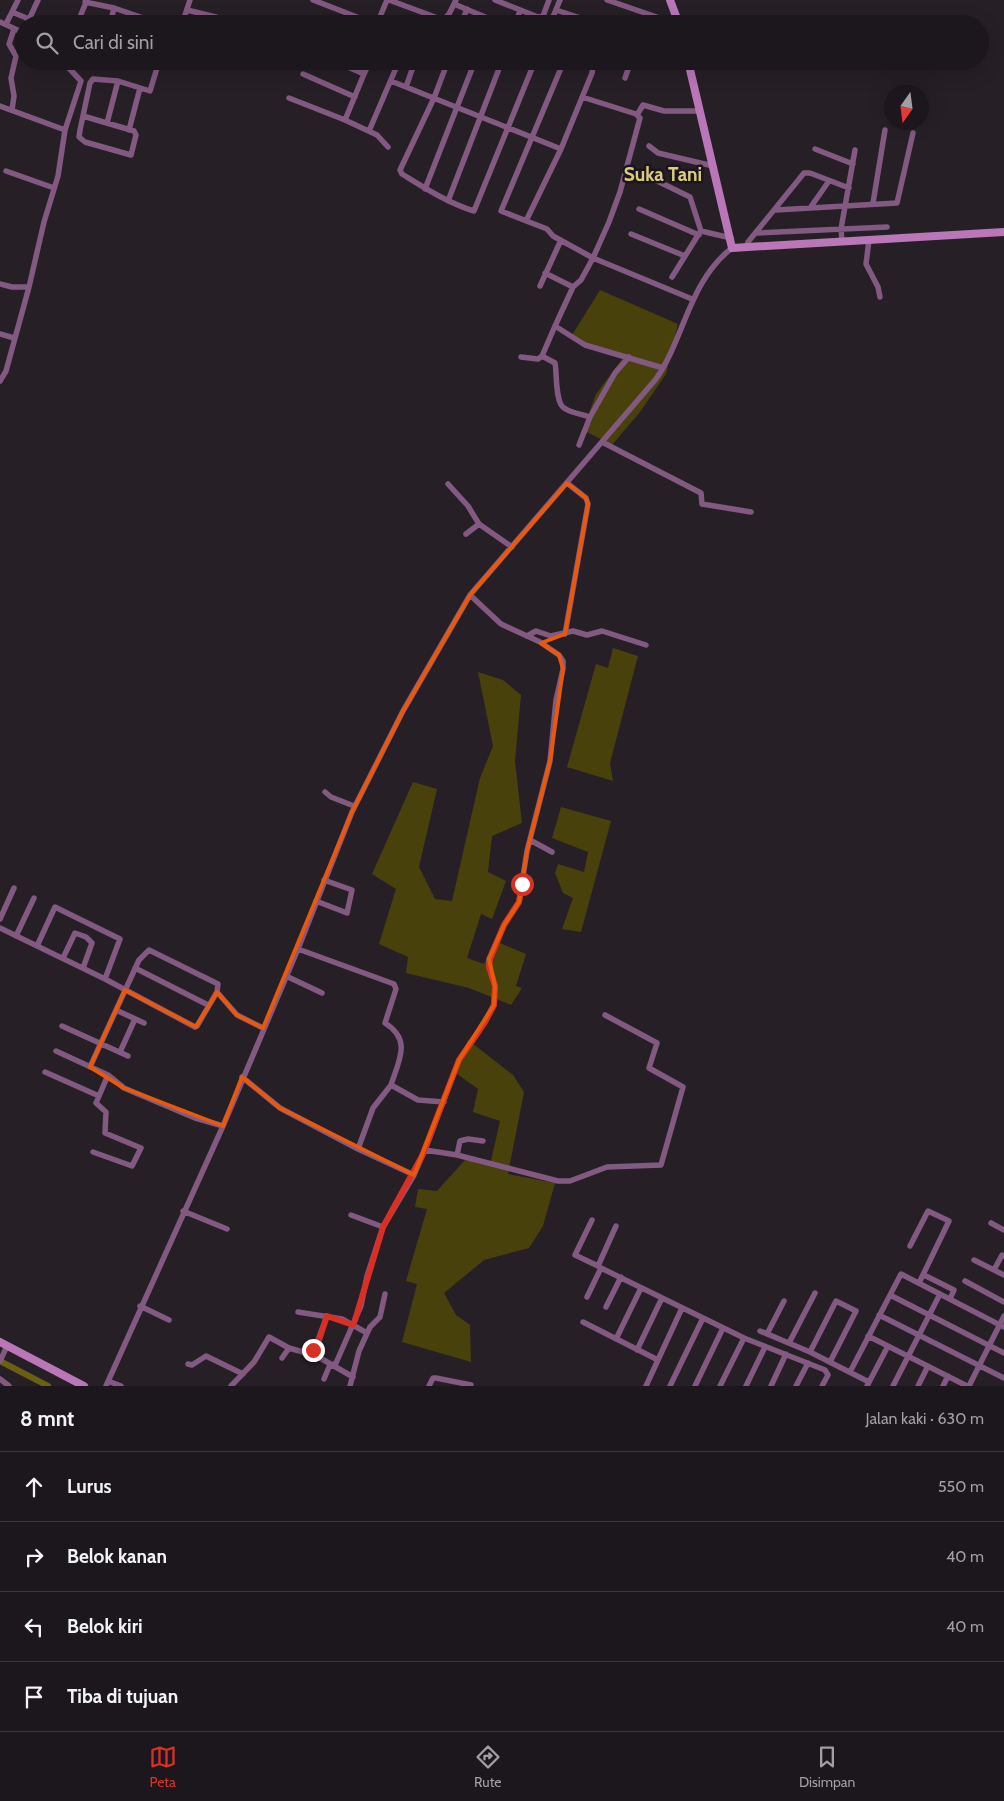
<!DOCTYPE html>
<html lang="id">
<meta charset="utf-8">
<style>
body{margin:0;font-family:Cabin,sans-serif;background:#252025;color:#f1f3f6}
.compass{position:absolute;left:884px;top:85px;width:45px;height:45px;border-radius:50%;background:#1c171c;box-shadow:0 5px 20px #0002;rotate:194deg}
.stop{position:absolute;width:15px;height:15px;margin:-11px;border:4px solid #d93025;border-radius:50%;background:#fff}
.stop.end{background:#d93025;border-color:#fff;box-shadow:0 1px 5px #0008}
.list{margin:0;padding:0;list-style:none}
h2{display:flex;justify-content:space-between;align-items:center;height:65px;margin:0;padding:0 20px;font-size:21px}
h2 small{font-size:16px;font-weight:400;color:#a09fa3}
.list li{display:grid;grid-template-columns:32px 1fr auto;gap:15px;align-items:center;box-sizing:border-box;height:70px;padding:0 20px;border-top:1px solid #3a363b}
.list b{display:block;font-size:19px;white-space:nowrap}
.list em{font-size:16px;font-style:normal;color:#a09fa3}
.icon{flex:none;width:28px;height:28px;fill:none;stroke:currentColor;stroke-width:2;stroke-linecap:round;stroke-linejoin:round}
.map{position:relative;flex:none;width:1004px;height:1386px;overflow:hidden}
.search{position:absolute;background:#1c171c;box-shadow:0 5px 20px #0002;left:15px;right:15px;top:15px;height:55px;display:flex;align-items:center;gap:12px;box-sizing:border-box;padding:0 18px;border-radius:28px;color:#a09fa3;font-size:19px}
.sheet{height:345px;background:#1c171c}
nav{display:flex;justify-content:space-around;align-items:center;box-sizing:border-box;height:70px;border-top:1px solid #3a363b;background:#1c171c;font-size:14px;color:#a09fa3}
nav a{display:grid;justify-items:center;gap:2px}
nav .on{color:#d93025}
.map>svg:first-child{display:block}
.green{fill:#49410b}
.lines{fill:none;stroke-linecap:round;stroke-linejoin:round}
.canal{stroke:#6a5f13;stroke-width:6}
.street{stroke:#825981;stroke-width:5.5}
.secondary{stroke:#b977b8;stroke-width:8}
.route{stroke:#d93025;stroke-width:6}
.marked{fill:none;stroke:#e8590c;stroke-width:4;stroke-linejoin:round}
.labels{text-anchor:middle;dominant-baseline:central;stroke-width:5;stroke-linejoin:round;paint-order:stroke}
.quarter-label{font-size:19px;font-weight:bold;fill:#d8cc7d;stroke:#1c161c}
</style>
<div class="map">
<svg width="1004" height="1386" viewBox="0 0 1004 1386">
<rect width="100%" height="100%" fill="#261f26"/>
<path class="green" d="M600,290L678,324L666,374L640,412L612,445L583,430L596,394L623,358L593,347L572,335Z
M613,648L638,656L610,763L613,781L567,767L596,664L608,668Z
M478,672L503,680L521,695L515,761L522,823L492,836L488,872L506,881L492,919L481,914L467,958L484,964L495,941L526,954L516,986L522,988L511,1005L469,988L406,973L408,957L379,944L396,889L372,874L413,782L437,789L419,867L435,899L452,901L480,778L493,746Z
M561,807L611,821L581,932L562,929L573,898L563,893L555,873L558,864L584,872L588,852L552,838Z
M468,1040L513,1075L524,1092L508,1174L555,1183L543,1226L529,1248L484,1260L444,1293L456,1315L470,1325L471,1362L402,1342L417,1284L406,1281L427,1209L415,1207L418,1189L437,1191L465,1160L490,1165L500,1121L473,1112L478,1089L453,1071Z"/>
<g class="lines">
<path class="canal" d="M0,1361L48,1386"/>
<path class="street" d="M313,0L375,24
M389,0L443,20L449,14L456,0
M495,0L538,17L543,16L549,0
M607,0L677,24
M85,2L114,8L161,24
M454,4L502,24
M187,10L228,20
M556,10L599,24
M12,12L41,24
M0,22L24,33
M6,24L18,0
M27,24L38,0
M77,24L87,0
M110,24L114,8
M182,24L190,0
M377,24L387,0
M461,24L467,9
M515,24L520,11
M550,24L560,0
M644,24L648,14
M334,61L364,74L345,120L377,135L388,147
M448,61L434,98L400,170L402,174C425,188 448,203 474,211L535,61
M564,61L501,211L547,229L553,236L593,258L692,299
M303,74L355,97
M364,74L370,61
M625,78L631,61
M391,81L561,149
M406,87L415,61
M582,97L636,114L640,118L620,192L609,222L593,258L581,280L573,287L555,326L585,345L663,368
M289,98L345,120
M0,106L65,130
M12,110L14,96L11,78L16,56L9,44L14,29
M637,115L643,105L664,111H700
M83,116L134,131L136,135L131,155L85,142L79,137L80,130L90,83L93,79L118,81L150,91L157,68L138,61
M107,123L118,81
M129,130L140,88
M369,131L399,61
M649,146L658,153L713,166
M815,149L853,164
M6,171L54,188
M649,177L690,197L701,231L731,238
M425,189L475,61
M448,201L502,61
M873,203L885,130
M810,208L829,181
M639,209L699,235
M776,210L897,203L913,133
M526,221L561,149L592,73L594,61
M756,233L887,227
M631,234L685,256
M869,240L866,264L878,287L880,297
M842,241L841,229L855,150
M746,248L748,242L804,173H810L849,188
M545,273L573,287
M672,277L700,232
M0,284L12,287H29
M540,286L561,240
M0,334L14,338
M542,356L555,363C557,372 555,403 564,408C571,413 582,414 590,417L615,373L629,357
M521,357L538,359L542,356L555,326
M0,381L6,371L29,287L44,222L58,176L65,130L81,81L66,65V61
M602,442L701,493L702,504L751,512
M579,445L590,417
M448,484L468,506L479,524L512,547
M466,534L479,524
M470,595L501,624L540,642L559,655L563,661V669L556,700L550,761L527,851L519,902L504,925L489,959V967L495,986L494,1005L478,1033L459,1060L425,1150L457,1155L558,1181H570L607,1167L661,1165L683,1087L649,1068L657,1043L605,1015
M565,634L588,504L586,498L567,483
M527,636L536,631L551,636L573,631L587,635L602,631L646,645
M325,792L331,797L354,806
M530,840L552,852
M316,901L347,913L352,890L324,880
M0,919L14,888
M0,928L105,979L195,1027L197,1026L217,992
M16,936L34,898
M37,946L55,907L61,910L120,939L105,979
M298,949L394,984L396,989L385,1023C412,1040 399,1060 391,1085
M63,958L75,933L86,937L92,943L83,968
M135,968L208,1005
M286,976L322,993
M116,1010L144,1023
M62,1026L128,1056
M56,1051L108,1075L124,1088L195,1118L223,1126
M120,1052L135,1019
M90,1067L139,960L149,950L218,984L217,992L237,1015L263,1028
M45,1072L99,1096
M242,1077L280,1108L358,1149L414,1175L425,1150
M358,1149L373,1108L391,1085L418,1100L444,1102
M93,1152L132,1166L141,1148L105,1133L106,1112L96,1103L108,1075
M457,1155L460,1141L468,1139L483,1141
M183,1211L227,1229
M351,1215L383,1227
M592,1220L575,1255L598,1266
M991,1223L1004,1230
M910,1246L928,1211L949,1221L919,1283
M974,1260L1004,1275
M601,1268L744,1338L825,1370L828,1375L822,1386
M994,1270L1002,1255L1004,1256
M924,1275L954,1290L950,1299
M965,1281L1004,1302
M890,1295L1004,1353
M587,1297L601,1268L598,1266L616,1226
M140,1306L169,1320
M606,1307L621,1277
M298,1312L342,1319L367,1333
M879,1315L1004,1378
M583,1322L658,1360
M760,1331L810,1352L869,1382
M767,1334L784,1301
M868,1336L967,1386
M616,1339L641,1288
M789,1343L815,1293
M637,1350L662,1298
M308,1351L353,1377
M810,1352L836,1301L856,1311L830,1362
M282,1358L289,1348L303,1352L315,1348L327,1316
M0,1361L7,1346
M188,1364L192,1365L206,1356L243,1374
M850,1372L901,1274L1004,1327
M0,1379L9,1386
M324,1379L329,1367L336,1363L361,1306L367,1276L383,1227L414,1175
M108,1381L121,1386
M106,1386L223,1126L298,949L352,812L403,711L470,595L656,379C685,337 689,281 732,248
M231,1386L254,1362L269,1337L289,1348
M350,1386L359,1351L370,1327L380,1317L385,1294
M429,1386L433,1378H436L471,1385
M646,1386L682,1308
M670,1386L703,1318
M695,1386L723,1328
M720,1386L744,1338
M746,1386L765,1347
M771,1386L786,1354
M796,1386L808,1363
M867,1386L888,1346
M893,1386L940,1294
M918,1386L928,1366
M943,1386L948,1376
M969,1386L1004,1316"/>
<path class="secondary" d="M670,0L679,24
M688,61L732,248L1004,232
M0,1342L84,1386"/>
</g>
<g class="lines">
<path class="route" d="M313,1350L318,1343L327,1316L353,1325L355,1320L383,1227L422,1156L459,1060L485,1022L494,1005L495,986L489,967L490,959L504,925L519,902L522,884"/>
</g>
<path class="marked" d="M567,483L586,498L588,504L565,634L541,643L559,655L563,669L550,761L527,851L519,902L504,925L489,959L495,986L494,1005L459,1060L414,1175L280,1108L242,1077L223,1126L124,1088L90,1067L125,990L196,1027L217,992L237,1015L263,1028L352,812L403,711L470,595Z"/>
<g class="labels">
<g class="quarter-label">
<text x="663" y="174">Suka Tani</text>
</g>
</g>
</svg>
<svg class="compass" viewBox="-18 -18 36 36"><path d="M0-13l5 13h-10z" fill="#e53935"/><path d="M0 13l5-13h-10z" fill="#a09fa3"/></svg>
<div class="stop" style="left:522px;top:884px"></div>
<div class="stop end" style="left:313px;top:1350px"></div>
<div class="search"><svg class="icon" aria-label="search" viewBox="0 0 24 24"><circle cx="10" cy="10" r="6"/><path d="M15 15l6 6"/></svg>Cari di sini</div>
</div>
<section class="sheet">
<h2>8 mnt<small>Jalan kaki · 630 m</small></h2>
<ul class="list">
<li><svg class="icon" aria-label="ahead" viewBox="0 0 24 24"><path d="M12 20V5M6 11l6-6 6 6"/></svg><div><b>Lurus</b></div><em>550 m</em></li>
<li><svg class="icon" aria-label="right" viewBox="0 0 24 24"><path d="M7 20v-9h11M14 6l5 5-5 5"/></svg><div><b>Belok kanan</b></div><em>40 m</em></li>
<li><svg class="icon" aria-label="left" viewBox="0 0 24 24"><path d="M17 20v-9H6M10 6l-5 5 5 5"/></svg><div><b>Belok kiri</b></div><em>40 m</em></li>
<li><svg class="icon" aria-label="arrive" viewBox="0 0 24 24"><path d="M6 21V4h12l-3 4 3 4H6"/></svg><div><b>Tiba di tujuan</b></div></li>
</ul>
</section>
<nav>
<a class="on"><svg class="icon" aria-label="map" viewBox="0 0 24 24"><path d="M3 6l6-2 6 2 6-2v14l-6 2-6-2-6 2zM9 4v14M15 6v14"/></svg>Peta</a>
<a><svg class="icon" aria-label="directions" viewBox="0 0 24 24"><path d="M12 3l9 9-9 9-9-9zM9 14v-3h6M13 9l2 2-2 2"/></svg>Rute</a>
<a><svg class="icon" aria-label="saved" viewBox="0 0 24 24"><path d="M7 4h10v16l-5-4-5 4z"/></svg>Disimpan</a>
</nav>
